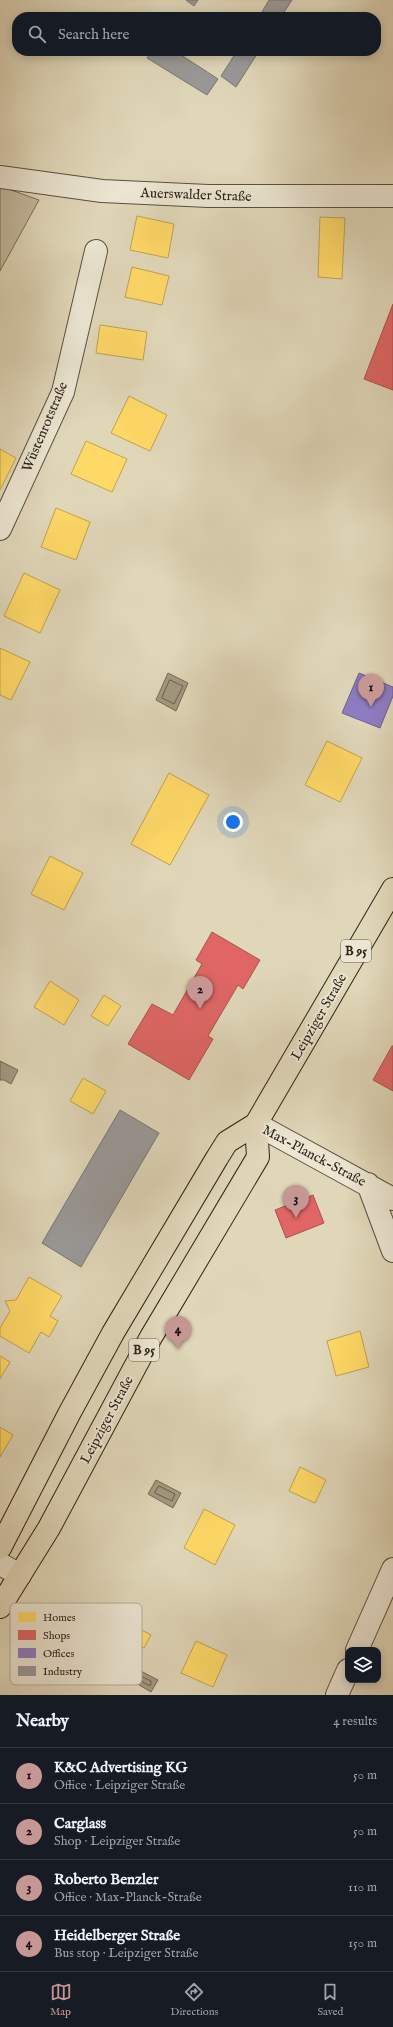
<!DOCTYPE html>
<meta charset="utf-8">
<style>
body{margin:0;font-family:"IM FELL English",serif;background:#242831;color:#f1f3f6}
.controls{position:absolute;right:12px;bottom:12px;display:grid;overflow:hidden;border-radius:8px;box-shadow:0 2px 10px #0003}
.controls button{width:36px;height:36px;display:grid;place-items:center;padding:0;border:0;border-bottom:1px solid #363941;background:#171b24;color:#f1f3f6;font:20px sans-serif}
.you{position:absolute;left:233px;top:822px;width:14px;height:14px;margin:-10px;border:3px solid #fff;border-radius:50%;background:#1a73e8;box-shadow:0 0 0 6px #1a73e833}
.badge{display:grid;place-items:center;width:26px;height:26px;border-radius:50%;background:#c59692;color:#111;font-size:13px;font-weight:700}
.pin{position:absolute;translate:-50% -33px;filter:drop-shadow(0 1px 2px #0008)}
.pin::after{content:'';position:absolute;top:21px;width:14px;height:12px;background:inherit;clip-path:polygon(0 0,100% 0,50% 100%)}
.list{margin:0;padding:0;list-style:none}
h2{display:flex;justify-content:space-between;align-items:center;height:52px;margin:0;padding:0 16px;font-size:17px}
h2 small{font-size:13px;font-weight:400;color:#9ea1a6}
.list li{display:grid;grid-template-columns:26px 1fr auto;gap:12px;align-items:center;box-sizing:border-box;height:56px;padding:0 16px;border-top:1px solid #363941}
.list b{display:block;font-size:15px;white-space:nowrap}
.list p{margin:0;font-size:13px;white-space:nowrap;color:#9ea1a6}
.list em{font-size:13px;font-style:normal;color:#9ea1a6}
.icon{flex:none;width:22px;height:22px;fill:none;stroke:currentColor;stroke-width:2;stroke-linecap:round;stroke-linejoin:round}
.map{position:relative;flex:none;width:393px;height:1695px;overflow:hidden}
.search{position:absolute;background:#171b24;box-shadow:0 2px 10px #0003;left:12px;right:12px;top:12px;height:44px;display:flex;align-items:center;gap:10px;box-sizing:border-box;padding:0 14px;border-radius:16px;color:#9ea1a6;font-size:15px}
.sheet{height:276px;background:#171b24}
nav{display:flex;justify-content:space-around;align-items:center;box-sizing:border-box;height:56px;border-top:1px solid #363941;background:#171b24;font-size:11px;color:#9ea1a6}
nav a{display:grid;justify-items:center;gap:2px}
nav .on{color:#c59692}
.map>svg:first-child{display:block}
.green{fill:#c2b89d;stroke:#786e5a}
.water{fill:#a39a82;stroke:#746a57}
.homes{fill:#ffd966;stroke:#c0a24e}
.shops{fill:#e06666;stroke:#ab524e}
.offices{fill:#8e7cc3;stroke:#71618f}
.industry{fill:#999;stroke:#797672}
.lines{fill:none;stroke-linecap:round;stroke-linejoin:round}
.shore{stroke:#685e4c;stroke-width:1}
.minor-casing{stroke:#5a5040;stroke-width:24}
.major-casing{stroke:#2e2317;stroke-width:24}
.minor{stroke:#ebe5d2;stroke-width:22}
.major{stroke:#e0d7b9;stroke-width:22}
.labels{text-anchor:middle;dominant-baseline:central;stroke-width:4;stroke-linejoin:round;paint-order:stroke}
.shield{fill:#ebe5d2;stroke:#675d4f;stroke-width:1}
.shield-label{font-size:13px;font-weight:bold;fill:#2e2317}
.street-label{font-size:14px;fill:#2e2317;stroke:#ebe5d2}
.key{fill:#ebe5d2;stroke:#b2ab9a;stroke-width:1}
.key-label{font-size:11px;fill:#2e2317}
</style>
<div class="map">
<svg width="393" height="1695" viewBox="0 0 393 1695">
<rect width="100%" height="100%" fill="#e0d7b9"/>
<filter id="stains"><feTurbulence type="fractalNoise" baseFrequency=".005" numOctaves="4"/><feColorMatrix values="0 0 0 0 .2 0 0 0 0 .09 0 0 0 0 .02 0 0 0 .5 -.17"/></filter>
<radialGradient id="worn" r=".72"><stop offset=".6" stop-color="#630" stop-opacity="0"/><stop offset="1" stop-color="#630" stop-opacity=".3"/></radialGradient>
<path class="green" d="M0,186L39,200L0,271Z"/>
<path class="water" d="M168,673L188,683L176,711L156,700Z
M0,1061L18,1070L11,1084L4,1080H0Z
M156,1480L181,1493L173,1508L148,1494Z
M135,1668L158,1680L151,1692L129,1679Z"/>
<path class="homes" d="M137,216L174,224L168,258L130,250Z
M320,217L345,218L342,279L318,277Z
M132,267L169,276L162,305L125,297Z
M100,325L147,332L143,360L96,353Z
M129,396L167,415L150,451L111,433Z
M86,441L127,459L112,492L71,474Z
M0,449L16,458L0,490Z
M56,508L90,522L76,560L41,547Z
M24,573L60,590L40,633L4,616Z
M0,648L30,662L11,700L0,695Z
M327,741L362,758L340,802L305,785Z
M169,773L209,795L170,865L131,844Z
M50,856L83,873L64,910L31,894Z
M50,981L79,1000L64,1025L34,1007Z
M104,995L121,1006L108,1026L91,1016Z
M83,1078L106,1091L93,1114L70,1101Z
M29,1277L62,1296L50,1316L58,1321L49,1337L41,1332L29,1353L0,1336V1328L10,1311L5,1301L16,1300Z
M360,1331L369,1367L336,1376L327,1341Z
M0,1356L10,1362L0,1379Z
M0,1427L13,1435L0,1457Z
M300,1467L326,1480L315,1503L289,1491Z
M204,1509L235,1525L215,1565L184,1548Z
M129,1623L151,1635L144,1648L123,1637Z
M196,1641L227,1655L213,1687L181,1673Z"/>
<path class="shops" d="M393,304V390L364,379Z
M212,932L260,960L243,989L238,985L208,1036L213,1039L189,1080L128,1044L152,1004L173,1015L202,964L196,960Z
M392,1046H393V1091L373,1080Z
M313,1195L324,1223L286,1238L275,1210Z"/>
<path class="offices" d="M359,673L393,687V696L380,728L342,713Z"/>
<path class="industry" d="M186,0H198L194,6Z
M269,0H292L281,17H259Z
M152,51H175L218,79L207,95L147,58Z
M237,51H259L236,87L221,76Z
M120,1110L159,1133L81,1267L42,1243Z"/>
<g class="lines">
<path class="shore" d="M170,680L183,686L174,704L162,698Z
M159,1486L175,1494L172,1501L155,1493Z
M136,1674L151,1681V1685H148L136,1678Z"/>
<g class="minor-casing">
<path id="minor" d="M0,177L102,191L208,196H393
M0,529L63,392L96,251
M256,1124L393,1199
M368,1184L393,1251
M0,1564L20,1575
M357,1650L393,1569
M337,1695L348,1670"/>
</g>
<g class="major-casing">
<path id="major" d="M0,1548L69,1414L113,1333L217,1158L227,1142L256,1124L393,889
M0,1607L49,1528L151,1337L258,1157L256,1124"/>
</g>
<use href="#minor" class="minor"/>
<use href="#major" class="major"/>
</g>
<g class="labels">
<g class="shield">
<rect x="341" y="940" width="30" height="22" rx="3"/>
<rect x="129" y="1339" width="30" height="22" rx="3"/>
</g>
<g class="shield-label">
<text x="356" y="951">B 95</text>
<text x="144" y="1350">B 95</text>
</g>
<g class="street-label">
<text transform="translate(196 195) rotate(2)">Auerswalder Straße</text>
<text transform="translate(45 427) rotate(-67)">Wüstenrotstraße</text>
<text transform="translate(319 1017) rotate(-60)">Leipziger Straße</text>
<text transform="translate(314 1156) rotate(28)">Max-Planck-Straße</text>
<text transform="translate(107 1420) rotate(-62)">Leipziger Straße</text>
</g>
</g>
<rect x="10" y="1603" width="132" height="82" rx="6" class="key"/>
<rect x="18" y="1612" width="18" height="10" fill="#ffd966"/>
<rect x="18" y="1630" width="18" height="10" fill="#e06666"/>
<rect x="18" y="1648" width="18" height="10" fill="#8e7cc3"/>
<rect x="18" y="1666" width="18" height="10" fill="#999"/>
<g class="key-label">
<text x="43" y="1621">Homes</text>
<text x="43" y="1639">Shops</text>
<text x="43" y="1657">Offices</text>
<text x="43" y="1675">Industry</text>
</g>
<rect width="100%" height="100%" filter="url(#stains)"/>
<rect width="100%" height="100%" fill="url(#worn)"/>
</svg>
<div class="controls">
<button><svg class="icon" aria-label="layers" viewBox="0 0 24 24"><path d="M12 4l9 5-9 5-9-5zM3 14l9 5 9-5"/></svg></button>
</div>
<div class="you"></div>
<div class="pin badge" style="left:371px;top:707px">1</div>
<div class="pin badge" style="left:200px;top:1009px">2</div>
<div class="pin badge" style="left:296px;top:1218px">3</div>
<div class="pin badge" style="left:178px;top:1349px">4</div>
<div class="search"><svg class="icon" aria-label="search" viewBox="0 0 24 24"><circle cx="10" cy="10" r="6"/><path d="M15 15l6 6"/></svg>Search here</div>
</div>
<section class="sheet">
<h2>Nearby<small>4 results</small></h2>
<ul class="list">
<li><span class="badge">1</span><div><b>K&amp;C Advertising KG</b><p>Office · Leipziger Straße</p></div><em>50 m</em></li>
<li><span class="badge">2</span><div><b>Carglass</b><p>Shop · Leipziger Straße</p></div><em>50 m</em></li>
<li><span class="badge">3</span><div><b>Roberto Benzler</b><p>Office · Max-Planck-Straße</p></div><em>110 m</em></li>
<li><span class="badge">4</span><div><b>Heidelberger Straße</b><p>Bus stop · Leipziger Straße</p></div><em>150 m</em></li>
</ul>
</section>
<nav>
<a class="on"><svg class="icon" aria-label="map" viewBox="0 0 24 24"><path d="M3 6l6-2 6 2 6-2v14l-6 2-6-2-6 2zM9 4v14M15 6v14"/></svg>Map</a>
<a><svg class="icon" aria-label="directions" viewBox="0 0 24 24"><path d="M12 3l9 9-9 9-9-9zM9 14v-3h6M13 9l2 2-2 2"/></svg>Directions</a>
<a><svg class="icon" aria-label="saved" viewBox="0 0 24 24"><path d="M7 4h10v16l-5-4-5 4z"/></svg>Saved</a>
</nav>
